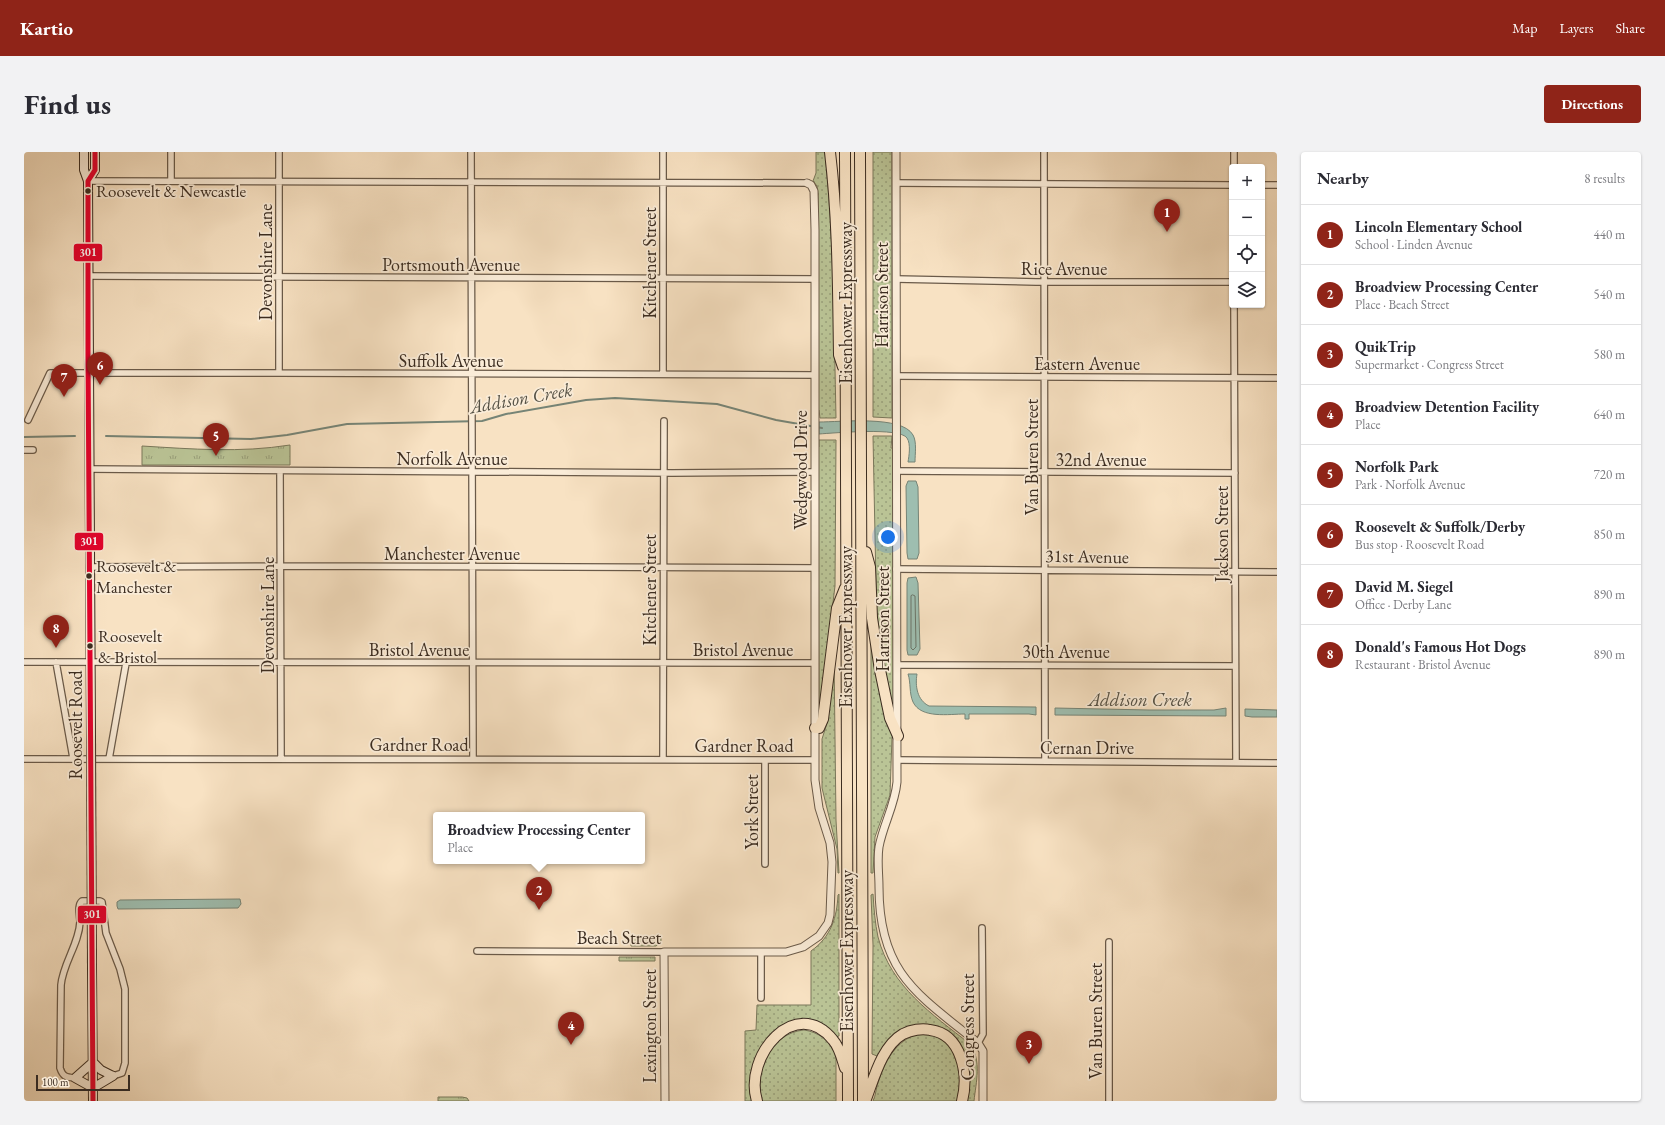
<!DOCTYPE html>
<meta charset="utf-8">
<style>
body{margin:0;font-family:"EB Garamond",serif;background:#f2f2f3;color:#2b2b33}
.controls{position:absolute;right:12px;top:12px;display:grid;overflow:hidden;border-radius:4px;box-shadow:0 1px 3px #0004}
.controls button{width:36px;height:36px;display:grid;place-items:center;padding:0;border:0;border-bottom:1px solid #e1e1e2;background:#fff;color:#2b2b33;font:20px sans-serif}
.scale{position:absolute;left:12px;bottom:10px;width:94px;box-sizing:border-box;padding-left:4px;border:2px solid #3b2c20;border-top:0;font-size:11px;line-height:14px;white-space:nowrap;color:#3b2c20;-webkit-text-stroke:3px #faecd8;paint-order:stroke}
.you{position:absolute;left:864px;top:385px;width:14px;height:14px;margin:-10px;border:3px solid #fff;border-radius:50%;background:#1a73e8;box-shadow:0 0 0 6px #1a73e833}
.badge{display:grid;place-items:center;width:26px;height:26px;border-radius:50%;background:#8f2418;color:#fff;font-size:13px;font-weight:700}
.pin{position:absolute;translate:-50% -33px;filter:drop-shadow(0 1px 2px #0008)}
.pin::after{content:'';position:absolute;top:21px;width:14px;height:12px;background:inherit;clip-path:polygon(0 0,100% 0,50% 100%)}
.popup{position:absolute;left:409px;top:660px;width:212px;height:52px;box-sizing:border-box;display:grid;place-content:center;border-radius:4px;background:#fff;filter:drop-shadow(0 1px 3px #0005);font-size:13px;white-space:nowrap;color:#7c7c81}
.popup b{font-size:15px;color:#2b2b33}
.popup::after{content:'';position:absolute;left:50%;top:100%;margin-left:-8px;border:8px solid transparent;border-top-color:#fff}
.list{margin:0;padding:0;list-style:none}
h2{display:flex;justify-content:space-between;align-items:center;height:52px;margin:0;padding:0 16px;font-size:17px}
h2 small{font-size:13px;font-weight:400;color:#7c7c81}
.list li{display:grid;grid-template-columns:26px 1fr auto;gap:12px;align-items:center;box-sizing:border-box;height:60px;padding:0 16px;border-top:1px solid #e1e1e2}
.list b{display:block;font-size:15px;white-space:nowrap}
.list p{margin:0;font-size:13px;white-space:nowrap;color:#7c7c81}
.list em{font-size:13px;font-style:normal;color:#7c7c81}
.icon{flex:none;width:22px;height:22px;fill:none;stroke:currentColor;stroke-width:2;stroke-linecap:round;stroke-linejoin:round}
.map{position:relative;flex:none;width:1253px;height:949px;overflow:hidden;border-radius:4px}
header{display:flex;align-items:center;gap:24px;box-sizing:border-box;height:56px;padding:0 20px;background:#8f2418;color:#fff}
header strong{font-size:19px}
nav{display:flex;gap:22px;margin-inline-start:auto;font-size:14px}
.intro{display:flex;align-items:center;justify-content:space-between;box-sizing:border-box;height:96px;padding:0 24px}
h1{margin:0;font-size:28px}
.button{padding:10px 18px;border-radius:4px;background:#8f2418;color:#fff;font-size:14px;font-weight:700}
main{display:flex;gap:24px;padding:0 24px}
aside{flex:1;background:#fff;border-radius:4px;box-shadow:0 1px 3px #0004}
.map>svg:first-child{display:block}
.grass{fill:url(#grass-dots);stroke:#7a785b}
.park{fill:url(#park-tufts);stroke:#7a785b}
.water{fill:#9ebeb0;stroke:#768476}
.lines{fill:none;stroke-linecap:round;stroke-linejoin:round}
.shore{stroke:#6c7568;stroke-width:1}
.stream{stroke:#768476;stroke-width:2}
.minor-casing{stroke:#6a5a49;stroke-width:8}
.tertiary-casing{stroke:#6a5a49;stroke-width:9}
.secondary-casing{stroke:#3b2c20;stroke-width:10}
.motorway-casing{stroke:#3b2c20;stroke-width:12}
.minor{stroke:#faecd8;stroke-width:5.5}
.tertiary{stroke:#faecd8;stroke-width:7}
.secondary{stroke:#faecd8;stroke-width:8}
.motorway{stroke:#f8e2c3;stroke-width:10}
.secondary-bridge-casing{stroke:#3b2c20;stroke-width:10;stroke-linecap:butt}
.secondary-bridge{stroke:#faecd8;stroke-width:8}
.bus-1-casing{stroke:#faecd8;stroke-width:8}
.bus-1{stroke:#e4002b;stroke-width:5}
.bus-dot{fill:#3b2c20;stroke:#faecd8;stroke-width:1.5}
.labels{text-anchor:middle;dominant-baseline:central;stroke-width:3.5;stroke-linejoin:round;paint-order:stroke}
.bus-label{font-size:17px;fill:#3b2c20;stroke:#faecd8;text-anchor:start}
.street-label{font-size:18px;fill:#3b2c20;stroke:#faecd8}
.water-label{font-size:19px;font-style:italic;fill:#545044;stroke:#faecd8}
.line-badge{stroke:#faecd8;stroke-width:1.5}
.badge-label{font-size:11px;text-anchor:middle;font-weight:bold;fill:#fff}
</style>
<header>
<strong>Kartio</strong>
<nav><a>Map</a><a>Layers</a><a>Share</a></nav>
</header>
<div class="intro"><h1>Find us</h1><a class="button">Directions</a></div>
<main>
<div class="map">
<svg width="1253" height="949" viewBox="0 0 1253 949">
<defs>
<pattern id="grass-dots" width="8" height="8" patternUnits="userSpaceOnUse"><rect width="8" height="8" fill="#bac496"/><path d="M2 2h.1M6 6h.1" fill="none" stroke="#989f7a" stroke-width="1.8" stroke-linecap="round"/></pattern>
<pattern id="park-tufts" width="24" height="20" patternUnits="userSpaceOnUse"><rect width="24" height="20" fill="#bac496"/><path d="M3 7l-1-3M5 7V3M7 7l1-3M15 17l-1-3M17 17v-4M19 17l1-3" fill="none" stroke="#989f7a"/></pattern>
</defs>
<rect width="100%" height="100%" fill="#f8e2c3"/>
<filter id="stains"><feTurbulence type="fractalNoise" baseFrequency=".005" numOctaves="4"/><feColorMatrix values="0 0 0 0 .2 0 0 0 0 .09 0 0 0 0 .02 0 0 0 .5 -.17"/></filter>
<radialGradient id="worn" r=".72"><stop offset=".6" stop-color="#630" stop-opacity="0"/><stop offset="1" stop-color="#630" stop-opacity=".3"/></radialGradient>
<path class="grass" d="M792,0H801C810,88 810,177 812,266H796L795,258H794V42L793,34L789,29L792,21Z
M849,0H868V266L849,265Z
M849,284H868L867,296H869L870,562L853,482Z
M795,288H812L811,434L795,567L794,295H795Z
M847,489L863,570L869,585H868L866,643L851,685L849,721H847Z
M810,504L812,668L815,721H814L813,697L798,636V587L804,568L802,567Z
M815,742V884L811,885L786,870L740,894L730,949H721V879L732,878L733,853H787V799C807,785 813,765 814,743Z
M849,742C850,757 851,771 854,785C867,835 908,862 946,892C958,909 952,930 950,949H942L940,903L897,873L856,904H853L848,902L849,793L847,743Z
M780,878C794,880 805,888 812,901V949H738C729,919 747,881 780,878Z
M899,881C904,882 910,883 914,884C939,895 937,928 934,949H849C852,943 852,935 855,928C862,906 875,885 899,881Z"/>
<path class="park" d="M266,293V313H118V294C168,297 216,301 266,293Z
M607,785L637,786V790L632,794H607Z
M595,805H631V809H595Z
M414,945H438L443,946L445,949H414Z"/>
<path class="water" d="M795,270C816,270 878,263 889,283C893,290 891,302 891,310H884C885,304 887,292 883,286C876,275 810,281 795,282Z
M884,329H892L894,335L895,401L893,407H884L883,401L882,334Z
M892,425L894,431L896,497L893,503H884L883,498V431L884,426Z
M884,522H893C891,534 893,548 905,554L1012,555V563L1005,562H945V567H941V562C925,562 897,567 889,550C885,541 887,531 884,522Z
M1031,556L1125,558H1190L1202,556V564L1031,563Z
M1221,557L1253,558V565H1228L1221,564Z
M216,747L217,752L214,756L94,757L93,754V750L96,748Z"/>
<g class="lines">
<path class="shore" d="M889,443L891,444L892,495L889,498L887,496V444Z"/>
<path class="stream" d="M82,284L227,287L263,283L323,272L458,269L482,262L562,248L591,246L693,252L752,268L798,276
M0,285L51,284"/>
<g class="minor-casing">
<path id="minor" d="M147,0V29
M447,0L449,606
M1020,0L1021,609
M1210,0V15
M64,29L783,31
M872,31L1208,33
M1238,33H1253
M64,124L791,127
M872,127L1012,130H1208
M1210,153L1212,610
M255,221V0
M639,222V0
M872,224L1253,226
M4,268L26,221H255L790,223
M0,298H9
M65,317L648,321L790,320
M256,319L257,606
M872,319L1211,321
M65,415L256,414L791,416
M872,417L1253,420
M0,510L791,511
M32,510L49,606
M873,513L1211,514
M639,606L640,269
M0,607L791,608
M85,607L102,511
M741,608V712
M873,608L1253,611
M1085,790V949
M453,799L640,800
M737,800V846
M954,891L959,882L958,776
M51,926C42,925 39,925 36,916L37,833C39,811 55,792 56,770C56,763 53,753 58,749H76L78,750L82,781L96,817L101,837V911L98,921L89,924"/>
</g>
<g class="tertiary-casing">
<path id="tertiary" d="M872,0L873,630C871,653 859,673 855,695C853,708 855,722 855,735C855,821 893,842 954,891L959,899V949
M641,949L640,800H762L779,795L795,784L804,771L806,763L808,710L806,691L795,656L791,628V78L790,39L787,33L783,31"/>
</g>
<g class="secondary-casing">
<path id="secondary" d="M60,0V18L64,29L67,583
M64,29L71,18V0
M68,816L69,949
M69,910L51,926L69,936
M69,910L77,918L89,924
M69,936L89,924"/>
</g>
<g class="motorway-casing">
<path id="motorway" d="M806,0C814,67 814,135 815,203L819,215
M821,0L824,949
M836,0L839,949
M842,400L846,415L848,466L856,518L866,566L874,584
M791,576H795L799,567L813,456L821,436
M842,947C850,926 858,894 879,882C887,878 898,876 906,878C938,882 945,923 938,949
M733,949C719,904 772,842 809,888C816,896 818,907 821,916"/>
</g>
<use href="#minor" class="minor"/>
<use href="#tertiary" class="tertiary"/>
<use href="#secondary" class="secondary"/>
<use href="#motorway" class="motorway"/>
<g class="secondary-bridge-casing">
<path id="secondary-bridge" d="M67,583L68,816"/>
</g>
<use href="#secondary-bridge" class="secondary-bridge"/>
<g class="bus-1-casing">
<path id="bus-1" d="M64,203L69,949
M64,203V29L71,18V0"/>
</g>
<use href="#bus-1" class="bus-1"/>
</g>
<g class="bus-dot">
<circle cx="64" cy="39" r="3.5"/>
<circle cx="65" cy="424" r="3.5"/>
<circle cx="66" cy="494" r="3.5"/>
</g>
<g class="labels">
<g class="bus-label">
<text x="72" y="39">Roosevelt &amp; Newcastle</text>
<text x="72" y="414">Roosevelt &amp;<tspan x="72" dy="21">Manchester</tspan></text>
<text x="74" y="484">Roosevelt<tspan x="74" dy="21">&amp; Bristol</tspan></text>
</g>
<g class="street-label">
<text transform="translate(241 110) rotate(-90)">Devonshire Lane</text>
<text transform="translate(625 111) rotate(-90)">Kitchener Street</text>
<text x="427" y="112">Portsmouth Avenue</text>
<text x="1040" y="116">Rice Avenue</text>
<text transform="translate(857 143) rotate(-90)">Harrison Street</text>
<text transform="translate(821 151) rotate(-90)">Eisenhower Expressway</text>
<text x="427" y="208">Suffolk Avenue</text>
<text x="1063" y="211">Eastern Avenue</text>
<text transform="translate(1007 305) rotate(-90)">Van Buren Street</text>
<text x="428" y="306">Norfolk Avenue</text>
<text x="1077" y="307">32nd Avenue</text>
<text transform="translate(776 318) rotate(-90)">Wedgwood Drive</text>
<text transform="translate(1197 382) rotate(-90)">Jackson Street</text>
<text x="428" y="401">Manchester Avenue</text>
<text transform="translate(1063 404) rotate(1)">31st Avenue</text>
<text transform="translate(625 438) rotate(-90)">Kitchener Street</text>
<text transform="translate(243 463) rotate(-90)">Devonshire Lane</text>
<text transform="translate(858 467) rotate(-90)">Harrison Street</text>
<text transform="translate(821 475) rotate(-90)">Eisenhower Expressway</text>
<text x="395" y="497">Bristol Avenue</text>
<text x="719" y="497">Bristol Avenue</text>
<text x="1042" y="499">30th Avenue</text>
<text transform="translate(51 573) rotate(-90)">Roosevelt Road</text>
<text x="395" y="592">Gardner Road</text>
<text x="720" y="593">Gardner Road</text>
<text x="1063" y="595">Cernan Drive</text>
<text transform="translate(727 660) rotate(-90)">York Street</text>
<text x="595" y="785">Beach Street</text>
<text transform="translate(822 799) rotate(-90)">Eisenhower Expressway</text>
<text transform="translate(1071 869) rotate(-90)">Van Buren Street</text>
<text transform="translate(625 874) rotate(-90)">Lexington Street</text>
<text transform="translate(943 875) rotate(-90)">Congress Street</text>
</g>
<g class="water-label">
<text transform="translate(497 246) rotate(-10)">Addison Creek</text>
<text x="1116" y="547">Addison Creek</text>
</g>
</g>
<g class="line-badge">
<rect x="49" y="91" width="30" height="19" rx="4" fill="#e4002b"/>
<rect x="50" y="380" width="30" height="19" rx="4" fill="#e4002b"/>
<rect x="53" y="753" width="30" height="19" rx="4" fill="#e4002b"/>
</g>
<g class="badge-label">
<text x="64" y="104">301</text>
<text x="65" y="393">301</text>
<text x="68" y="766">301</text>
</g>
<rect width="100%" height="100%" filter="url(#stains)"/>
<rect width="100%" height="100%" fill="url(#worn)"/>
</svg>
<div class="controls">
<button>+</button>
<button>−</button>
<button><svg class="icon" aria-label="locate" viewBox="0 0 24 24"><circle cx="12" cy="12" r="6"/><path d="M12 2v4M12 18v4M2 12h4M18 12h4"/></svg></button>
<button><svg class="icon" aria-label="layers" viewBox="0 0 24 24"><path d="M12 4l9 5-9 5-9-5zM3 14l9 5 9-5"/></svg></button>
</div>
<div class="scale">100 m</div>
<div class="you"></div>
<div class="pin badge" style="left:1143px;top:80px">1</div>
<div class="pin badge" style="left:515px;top:758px">2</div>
<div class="popup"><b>Broadview Processing Center</b>Place</div>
<div class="pin badge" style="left:1005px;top:912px">3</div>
<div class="pin badge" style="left:547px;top:893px">4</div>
<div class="pin badge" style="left:192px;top:304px">5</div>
<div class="pin badge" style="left:76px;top:233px">6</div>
<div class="pin badge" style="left:40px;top:245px">7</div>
<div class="pin badge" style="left:32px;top:496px">8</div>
</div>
<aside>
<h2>Nearby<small>8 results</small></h2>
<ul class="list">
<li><span class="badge">1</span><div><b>Lincoln Elementary School</b><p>School · Linden Avenue</p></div><em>440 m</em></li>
<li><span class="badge">2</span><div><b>Broadview Processing Center</b><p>Place · Beach Street</p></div><em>540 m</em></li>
<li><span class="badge">3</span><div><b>QuikTrip</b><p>Supermarket · Congress Street</p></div><em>580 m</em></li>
<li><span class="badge">4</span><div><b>Broadview Detention Facility</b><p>Place</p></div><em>640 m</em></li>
<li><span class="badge">5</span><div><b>Norfolk Park</b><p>Park · Norfolk Avenue</p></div><em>720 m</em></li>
<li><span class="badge">6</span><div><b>Roosevelt &amp; Suffolk/Derby</b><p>Bus stop · Roosevelt Road</p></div><em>850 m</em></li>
<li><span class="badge">7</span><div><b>David M. Siegel</b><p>Office · Derby Lane</p></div><em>890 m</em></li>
<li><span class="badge">8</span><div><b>Donald's Famous Hot Dogs</b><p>Restaurant · Bristol Avenue</p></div><em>890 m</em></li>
</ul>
</aside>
</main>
